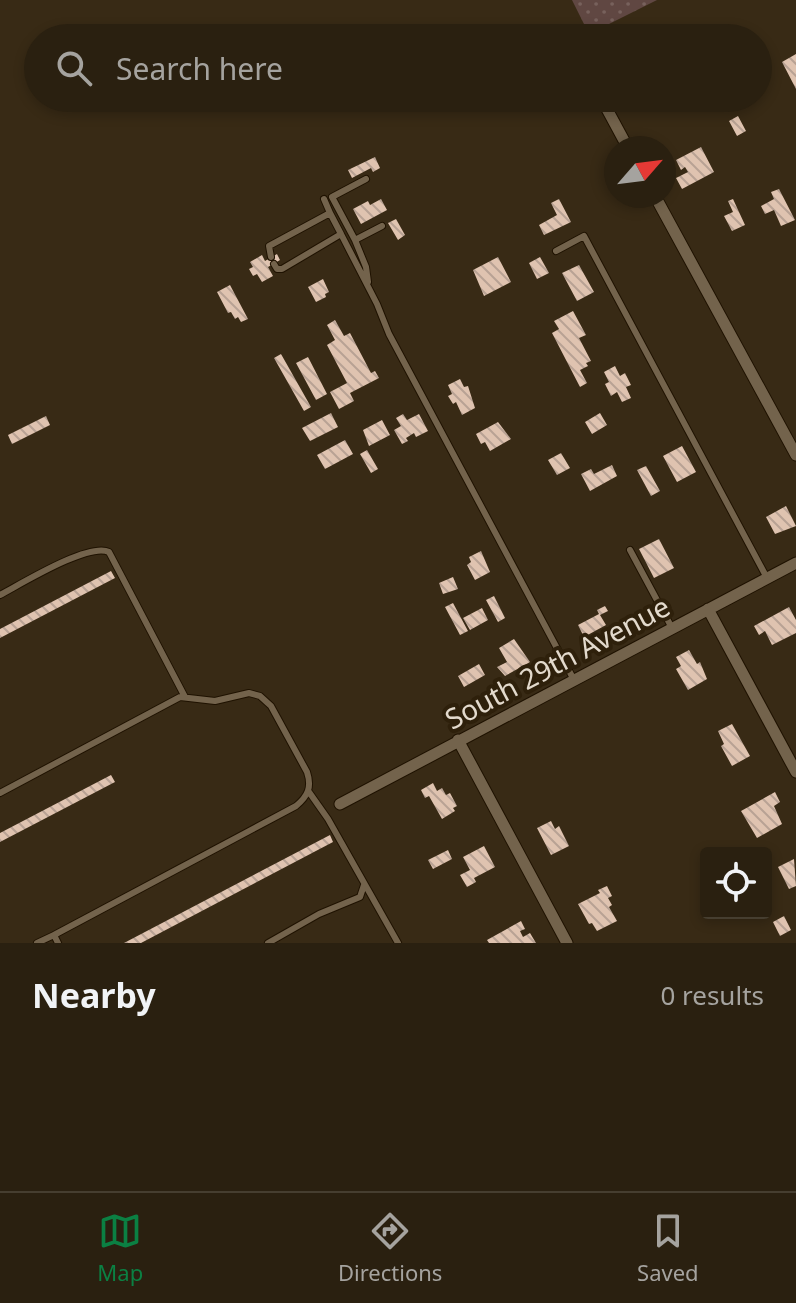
<!DOCTYPE html>
<style>
body{margin:0;font-family:"Noto Sans",sans-serif;background:#362d1e;color:#f1f3f6}
.controls{position:absolute;right:24px;bottom:24px;display:grid;overflow:hidden;border-radius:8px;box-shadow:0 4px 12px #0003}
.controls button{width:72px;height:72px;display:grid;place-items:center;padding:0;border:0;border-bottom:2px solid #463e30;background:#2a2010;color:#f1f3f6;font:40px sans-serif}
.compass{position:absolute;left:604px;top:136px;width:72px;height:72px;border-radius:50%;background:#2a2010;box-shadow:0 4px 12px #0003;rotate:62deg}
.list{margin:0;padding:0;list-style:none}
h2{display:flex;justify-content:space-between;align-items:center;height:104px;margin:0;padding:0 32px;font-size:34px}
h2 small{font-size:26px;font-weight:400;color:#a5a39f}
.icon{flex:none;width:44px;height:44px;fill:none;stroke:currentColor;stroke-width:2;stroke-linecap:round;stroke-linejoin:round}
.map{position:relative;flex:none;width:796px;height:943px;overflow:hidden}
.search{position:absolute;background:#2a2010;box-shadow:0 4px 12px #0003;left:24px;right:24px;top:24px;height:88px;display:flex;align-items:center;gap:20px;box-sizing:border-box;padding:0 28px;border-radius:44px;color:#a5a39f;font-size:30px}
.sheet{height:248px;background:#2a2010}
nav{display:flex;justify-content:space-around;align-items:center;box-sizing:border-box;height:112px;border-top:2px solid #463e30;background:#2a2010;font-size:22px;color:#a5a39f}
nav a{display:grid;justify-items:center;gap:4px}
nav .on{color:#0b8043}
.map>svg:first-child{display:block}
.grass{fill:url(#grass-dots)}
.building{fill:url(#building-back-hatch)}
.lines{fill:none;stroke-linecap:round;stroke-linejoin:round}
.lane-casing{stroke:#1f1201;stroke-width:8}
.street-casing{stroke:#1f1201;stroke-width:13}
.lane{stroke:#73634c;stroke-width:6}
.street{stroke:#73634c;stroke-width:11}
.labels{text-anchor:middle;dominant-baseline:central;stroke-width:8;stroke-linejoin:round;paint-order:stroke}
.street-label{font-size:28px;fill:#e3dacd;stroke:#2e200b}
</style>
<div class="map">
<svg width="796" height="943" viewBox="0 0 796 943">
<defs>
<pattern id="grass-dots" width="8" height="8" patternUnits="userSpaceOnUse" patternTransform="scale(2)"><rect width="8" height="8" fill="#604742"/><path d="M2 2h.1M6 6h.1" fill="none" stroke="#77615c" stroke-width="1.8" stroke-linecap="round"/></pattern>
<pattern id="building-back-hatch" width="6" height="6" patternUnits="userSpaceOnUse" patternTransform="scale(2)"><rect width="6" height="6" fill="#dfc3b0"/><path d="M-1 5l2 2M0 0l6 6M5-1l2 2" fill="none" stroke="#b8a294"/></pattern>
</defs>
<rect width="100%" height="100%" fill="#382a15"/>
<path class="grass" d="M572,0H657L589,34Z"/>
<path class="building" d="M796,54V89L782,62Z
M738,116L746,131L737,136L729,121Z
M701,147L714,172L682,189L676,178L688,172L685,167L681,170L676,160Z
M375,157L380,168L373,172L371,168L352,178L348,170Z
M779,189L795,220L781,226L774,210L765,214L761,206L774,199L771,192Z
M381,199L387,210L361,224L353,209L368,201L370,205Z
M559,199L571,222L544,235L539,225L557,215L551,203Z
M733,199L745,225L732,231L724,216L733,212L728,201Z
M396,219L405,235L398,240L388,223Z
M277,254L280,260L268,267L273,276L262,282L257,274L253,276L249,269L253,267L250,262L262,255L265,261Z
M498,257L511,282L484,296L473,270Z
M540,257L549,273L537,279L529,263Z
M579,265L594,292L577,301L562,273Z
M323,279L329,292L325,294L326,297L316,302L308,287Z
M230,285L248,319L241,322L238,317L235,319L231,312L228,313L217,292Z
M573,311L586,335L579,338L591,361L586,363L588,366L580,370L587,383L580,387L552,333L559,329L554,321Z
M335,320L344,336L350,333L371,373L375,371L379,378L350,393L354,401L339,409L330,392L347,383L327,345L335,340L327,325Z
M281,354L311,407L304,411L274,358Z
M308,357L327,394L316,400L296,363Z
M615,366L620,376L625,373L631,385L626,387L631,398L622,402L617,392L611,396L605,384L609,382L604,372Z
M460,379L464,387L468,386L475,408L462,415L456,402L453,404L448,396L452,394L448,385Z
M331,413L338,427L310,441L302,428Z
M600,413L607,425L592,434L585,422Z
M403,414L407,420L419,414L428,431L416,437L414,433L406,438L408,441L402,444L394,430L401,426L396,418Z
M46,416L50,425L12,444L8,435Z
M382,420L390,435L369,446L363,430Z
M498,422L511,439L490,451L485,442L481,444L476,434Z
M345,440L353,454L325,469L317,455Z
M682,446L696,472L677,482L663,456Z
M367,450L378,469L371,473L360,454Z
M561,453L570,468L557,475L548,460Z
M612,465L617,476L590,491L581,474L591,469L594,474Z
M646,466L660,491L651,496L637,470Z
M786,506L796,526L775,534L766,517Z
M659,539L674,568L654,578L639,549Z
M481,551L490,572L475,580L467,565L471,562L469,557Z
M111,571L115,578L0,638V629Z
M453,577L458,589L443,594L439,583Z
M494,596L505,618L498,622L486,600Z
M453,603L468,631L460,635L445,607Z
M605,606L608,611L600,615L606,625L584,637L578,625L599,614L597,610Z
M789,607L796,620V633L772,645L765,631L759,635L754,626Z
M482,608L488,620L470,630L463,618Z
M514,639L530,662L505,676L497,667L507,662L499,648Z
M689,650L697,664L700,662L707,679L688,690L676,669L681,666L676,657Z
M479,664L485,675L464,687L458,676Z
M732,724L750,756L732,766L721,746L724,744L718,731Z
M111,775L115,782L0,842V833Z
M433,783L437,791L442,788L446,795L450,793L457,806L453,808L455,811L442,819L429,796L425,798L421,790Z
M775,792L780,802L774,806L782,824L757,838L741,811Z
M551,821L555,829L559,826L569,846L551,855L537,828Z
M330,835L333,842L141,943H124Z
M484,846L495,867L474,878L476,882L467,887L460,875L470,870L463,857Z
M448,850L452,859L433,869L428,860Z
M794,859L796,886L789,889L778,867Z
M607,886L612,896L608,898L612,905L609,907L617,921L597,931L592,923L589,924L578,904L600,893L598,890Z
M784,916L791,930L780,936L773,922Z
M521,921L525,929L520,931L523,937L530,933L536,943H489L487,940Z"/>
<g class="lines">
<g class="lane-casing">
<path id="lane" d="M330,213L341,234
M355,240L332,197L366,179
M556,251L584,236L767,578
M271,257L269,246L330,213L324,199
M274,264L277,269H282L341,234L377,304L389,334L574,680
M368,282L366,267L355,240L382,226
M630,550L672,628
M0,595C21,584 89,542 109,552L185,697
M309,792L328,819L398,943
M0,793L180,697L215,701L249,693L260,696L271,706L307,772C312,787 308,796 296,806L54,935
M37,943L54,935L58,943
M268,943L319,914L360,897L364,885"/>
</g>
<g class="street-casing">
<path id="street" d="M589,34L591,38
M601,98L628,148
M655,196L796,455
M708,609L796,772
M458,740L567,943
M340,804L796,563"/>
</g>
<use href="#lane" class="lane"/>
<use href="#street" class="street"/>
</g>
<g class="labels">
<g class="street-label">
<text transform="translate(557 662) rotate(-28)">South 29th Avenue</text>
</g>
</g>
</svg>
<div class="controls">
<button><svg class="icon" aria-label="locate" viewBox="0 0 24 24"><circle cx="12" cy="12" r="6"/><path d="M12 2v4M12 18v4M2 12h4M18 12h4"/></svg></button>
</div>
<svg class="compass" viewBox="-18 -18 36 36"><path d="M0-13l5 13h-10z" fill="#e53935"/><path d="M0 13l5-13h-10z" fill="#a5a39f"/></svg>
<div class="search"><svg class="icon" aria-label="search" viewBox="0 0 24 24"><circle cx="10" cy="10" r="6"/><path d="M15 15l6 6"/></svg>Search here</div>
</div>
<section class="sheet">
<h2>Nearby<small>0 results</small></h2>
<ul class="list">
</ul>
</section>
<nav>
<a class="on"><svg class="icon" aria-label="map" viewBox="0 0 24 24"><path d="M3 6l6-2 6 2 6-2v14l-6 2-6-2-6 2zM9 4v14M15 6v14"/></svg>Map</a>
<a><svg class="icon" aria-label="directions" viewBox="0 0 24 24"><path d="M12 3l9 9-9 9-9-9zM9 14v-3h6M13 9l2 2-2 2"/></svg>Directions</a>
<a><svg class="icon" aria-label="saved" viewBox="0 0 24 24"><path d="M7 4h10v16l-5-4-5 4z"/></svg>Saved</a>
</nav>
